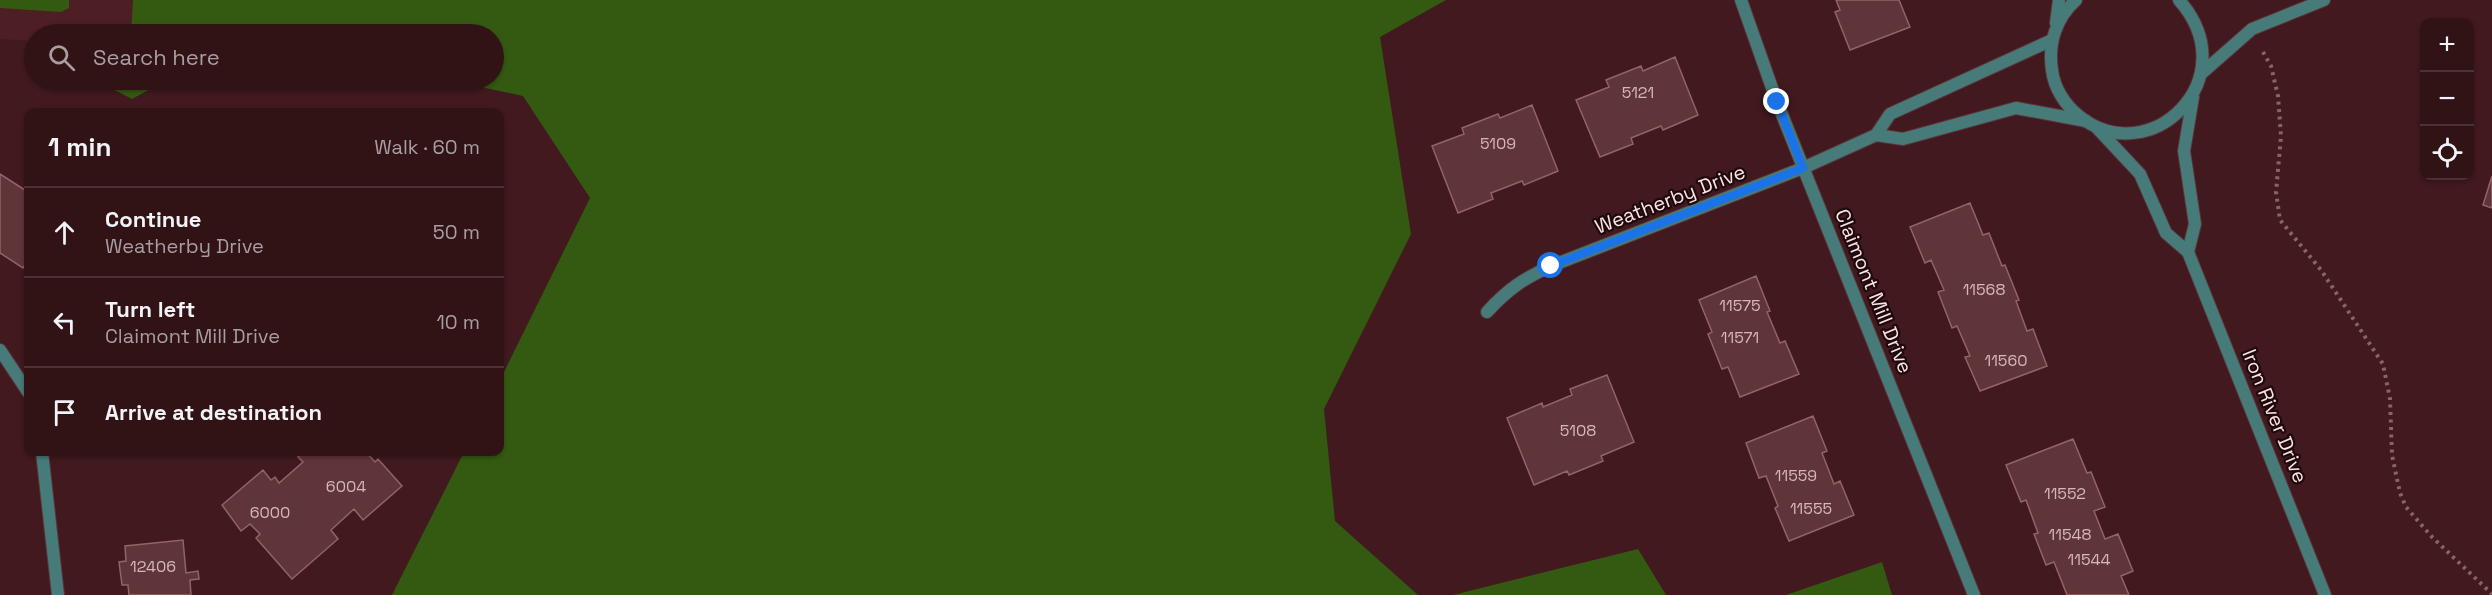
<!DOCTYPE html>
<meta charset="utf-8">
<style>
body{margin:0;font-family:"Space Grotesk",sans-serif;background:#391c1f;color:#f1f3f6}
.controls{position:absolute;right:18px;top:18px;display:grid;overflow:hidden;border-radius:12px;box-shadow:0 2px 4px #0004}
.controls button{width:54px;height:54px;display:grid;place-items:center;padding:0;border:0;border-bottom:2px solid #4c3235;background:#311316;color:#f1f3f6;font:30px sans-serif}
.stop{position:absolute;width:18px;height:18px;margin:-14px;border:4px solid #1a73e8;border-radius:50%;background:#fff}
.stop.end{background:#1a73e8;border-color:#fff;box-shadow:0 2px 6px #0008}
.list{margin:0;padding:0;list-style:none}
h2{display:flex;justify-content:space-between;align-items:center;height:78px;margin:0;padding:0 24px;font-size:26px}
h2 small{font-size:20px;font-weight:400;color:#a89ea1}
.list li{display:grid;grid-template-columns:39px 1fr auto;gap:18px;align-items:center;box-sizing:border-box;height:90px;padding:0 24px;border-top:2px solid #4c3235}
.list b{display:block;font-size:22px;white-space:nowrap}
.list p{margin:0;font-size:20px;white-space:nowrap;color:#a89ea1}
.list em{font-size:20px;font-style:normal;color:#a89ea1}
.icon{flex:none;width:33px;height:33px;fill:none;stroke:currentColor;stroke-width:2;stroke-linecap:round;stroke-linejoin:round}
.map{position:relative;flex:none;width:2492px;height:595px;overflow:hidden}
.search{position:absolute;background:#311316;box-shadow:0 2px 4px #0004;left:24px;top:24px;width:480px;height:66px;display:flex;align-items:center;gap:15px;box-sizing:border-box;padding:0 21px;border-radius:33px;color:#a89ea1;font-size:22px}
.panel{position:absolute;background:#311316;box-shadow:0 2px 4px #0004;left:24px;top:108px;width:480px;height:348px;border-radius:12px}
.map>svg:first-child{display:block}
.built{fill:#4e1e25}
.green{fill:#345a12}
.building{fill:#60353a;stroke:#926367;stroke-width:1.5}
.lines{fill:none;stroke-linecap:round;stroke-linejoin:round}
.minor-casing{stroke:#5b353a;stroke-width:14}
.tertiary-casing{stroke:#5b353a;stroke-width:14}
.path{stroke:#876467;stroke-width:4;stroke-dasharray:3 4.5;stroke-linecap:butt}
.minor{stroke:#477b7a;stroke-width:12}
.tertiary{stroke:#477b7a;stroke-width:12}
.route{stroke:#1a73e8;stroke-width:8}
.labels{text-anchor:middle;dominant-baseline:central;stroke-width:4.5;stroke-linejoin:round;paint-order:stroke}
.number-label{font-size:16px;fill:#d6b7b9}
.street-label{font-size:20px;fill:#fee2e3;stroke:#1c0a0c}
</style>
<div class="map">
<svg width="2492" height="595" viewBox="0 0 2492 595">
<rect width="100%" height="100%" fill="#41191e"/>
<path class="built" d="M0,0H133L131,34H34V41L0,39Z"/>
<path class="green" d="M0,0H69V8L61,12L0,8Z
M133,0H1446L1380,37L1411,234L1324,409L1335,521L1418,595H392L464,452H500V380L590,198L523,96L448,80H494V34H131Z
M95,80H167L132,99Z
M1638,549L1666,595H1453Z
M1882,562L1892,595H1786Z"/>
<path class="building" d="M1836,0H1899L1910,27L1850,50L1835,12L1840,10Z
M1675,57L1698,115L1663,130L1661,126L1631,138L1633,144L1600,157L1576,100L1609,87L1606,80L1641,66L1643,71Z
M1532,105L1558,171L1524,185L1522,181L1491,193L1493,199L1458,213L1432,146L1464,134L1462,128L1498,114L1500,118Z
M0,174L28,192V259L23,268L0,253Z
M2492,176V208L2483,205Z
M1970,203L1983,235L1989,233L2002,266L2005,265L2019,300L2016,301L2027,331L2033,329L2047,366L1980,391L1965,357L1970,356L1957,326L1952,328L1938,292L1944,290L1931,260L1925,263L1910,227Z
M1756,276L1770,311L1767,312L1780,343L1785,341L1799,374L1740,397L1728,367L1722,369L1708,334L1712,332L1699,300Z
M1607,375L1634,442L1601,456L1603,461L1569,475L1567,471L1534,485L1507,418L1542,403L1543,407L1572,395L1570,389Z
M1813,416L1827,451L1822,453L1834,484L1840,481L1854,515L1789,541L1775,508L1778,506L1766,476L1759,478L1746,443Z
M2073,439L2087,473L2091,472L2105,507L2094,511L2105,539L2118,534L2133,571L2121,576L2129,595H2067L2054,562L2046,565L2034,534L2038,533L2026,500L2021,502L2006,465Z
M302,452H366L375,462L378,459L402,486L363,520L354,509L331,530L338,539L292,579L256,538L260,534L250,524L241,531L222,505L263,470L271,480L275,477L279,483L303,462L298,457L303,453Z
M183,540L186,573L198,571L199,579L190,580L191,595H129L128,585H122L119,562L126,561L125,546Z"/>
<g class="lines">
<g class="minor-casing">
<path id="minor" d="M1741,0L1777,102L1974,595
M2202,73L2252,29L2324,0
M1876,135L1890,114L2052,40
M1487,312C1508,289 1523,279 1551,266L1803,168L1876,135L1903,139L2016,108L2086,121
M0,350L28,392
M42,452L58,595"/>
</g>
<g class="tertiary-casing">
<path id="tertiary" d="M2076,0C2056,18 2048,43 2052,70C2054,88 2065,105 2079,116C2150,173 2248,78 2179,0
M2056,23L2059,0
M2096,127L2140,174L2166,233L2188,252L2325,595
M2188,252L2195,224L2184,151L2193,97"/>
</g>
<path class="path" d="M2263,52L2271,66L2278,96L2281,136L2276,192L2280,220L2321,270L2383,364L2390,399L2392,455L2400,493L2406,507L2432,537L2492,594"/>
<use href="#minor" class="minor"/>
<use href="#tertiary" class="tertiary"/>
</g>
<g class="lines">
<path class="route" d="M1551,266L1803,168L1777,102"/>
</g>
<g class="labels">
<g class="number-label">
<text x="1638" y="92">5121</text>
<text x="1498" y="143">5109</text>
<text x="1984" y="289">11568</text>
<text x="1740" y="305">11575</text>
<text x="1740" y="337">11571</text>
<text x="2006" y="360">11560</text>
<text x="1578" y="430">5108</text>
<text x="1796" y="475">11559</text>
<text x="346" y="486">6004</text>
<text x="2065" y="493">11552</text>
<text x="1811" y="508">11555</text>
<text x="270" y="512">6000</text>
<text x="2070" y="534">11548</text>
<text x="2089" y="559">11544</text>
<text x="153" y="566">12406</text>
</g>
<g class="street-label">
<text transform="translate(1670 199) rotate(-21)">Weatherby Drive</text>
<text transform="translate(1874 291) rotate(68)">Claimont Mill Drive</text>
<text transform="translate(2275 416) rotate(68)">Iron River Drive</text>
</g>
</g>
</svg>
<div class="controls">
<button>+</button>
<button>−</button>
<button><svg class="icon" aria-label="locate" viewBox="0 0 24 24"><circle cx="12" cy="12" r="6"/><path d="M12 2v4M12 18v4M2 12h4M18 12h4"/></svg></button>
</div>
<div class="stop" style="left:1551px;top:266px"></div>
<div class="stop end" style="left:1777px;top:102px"></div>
<div class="search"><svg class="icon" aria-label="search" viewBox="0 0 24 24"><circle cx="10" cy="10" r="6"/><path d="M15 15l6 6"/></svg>Search here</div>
<section class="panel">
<h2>1 min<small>Walk · 60 m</small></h2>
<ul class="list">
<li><svg class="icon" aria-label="ahead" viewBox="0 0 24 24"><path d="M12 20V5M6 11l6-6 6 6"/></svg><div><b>Continue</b><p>Weatherby Drive</p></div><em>50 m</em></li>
<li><svg class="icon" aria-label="left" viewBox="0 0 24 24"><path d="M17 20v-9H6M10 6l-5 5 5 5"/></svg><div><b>Turn left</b><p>Claimont Mill Drive</p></div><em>10 m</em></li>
<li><svg class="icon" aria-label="arrive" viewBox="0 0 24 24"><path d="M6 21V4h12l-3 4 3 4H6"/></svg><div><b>Arrive at destination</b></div></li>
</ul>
</section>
</div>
